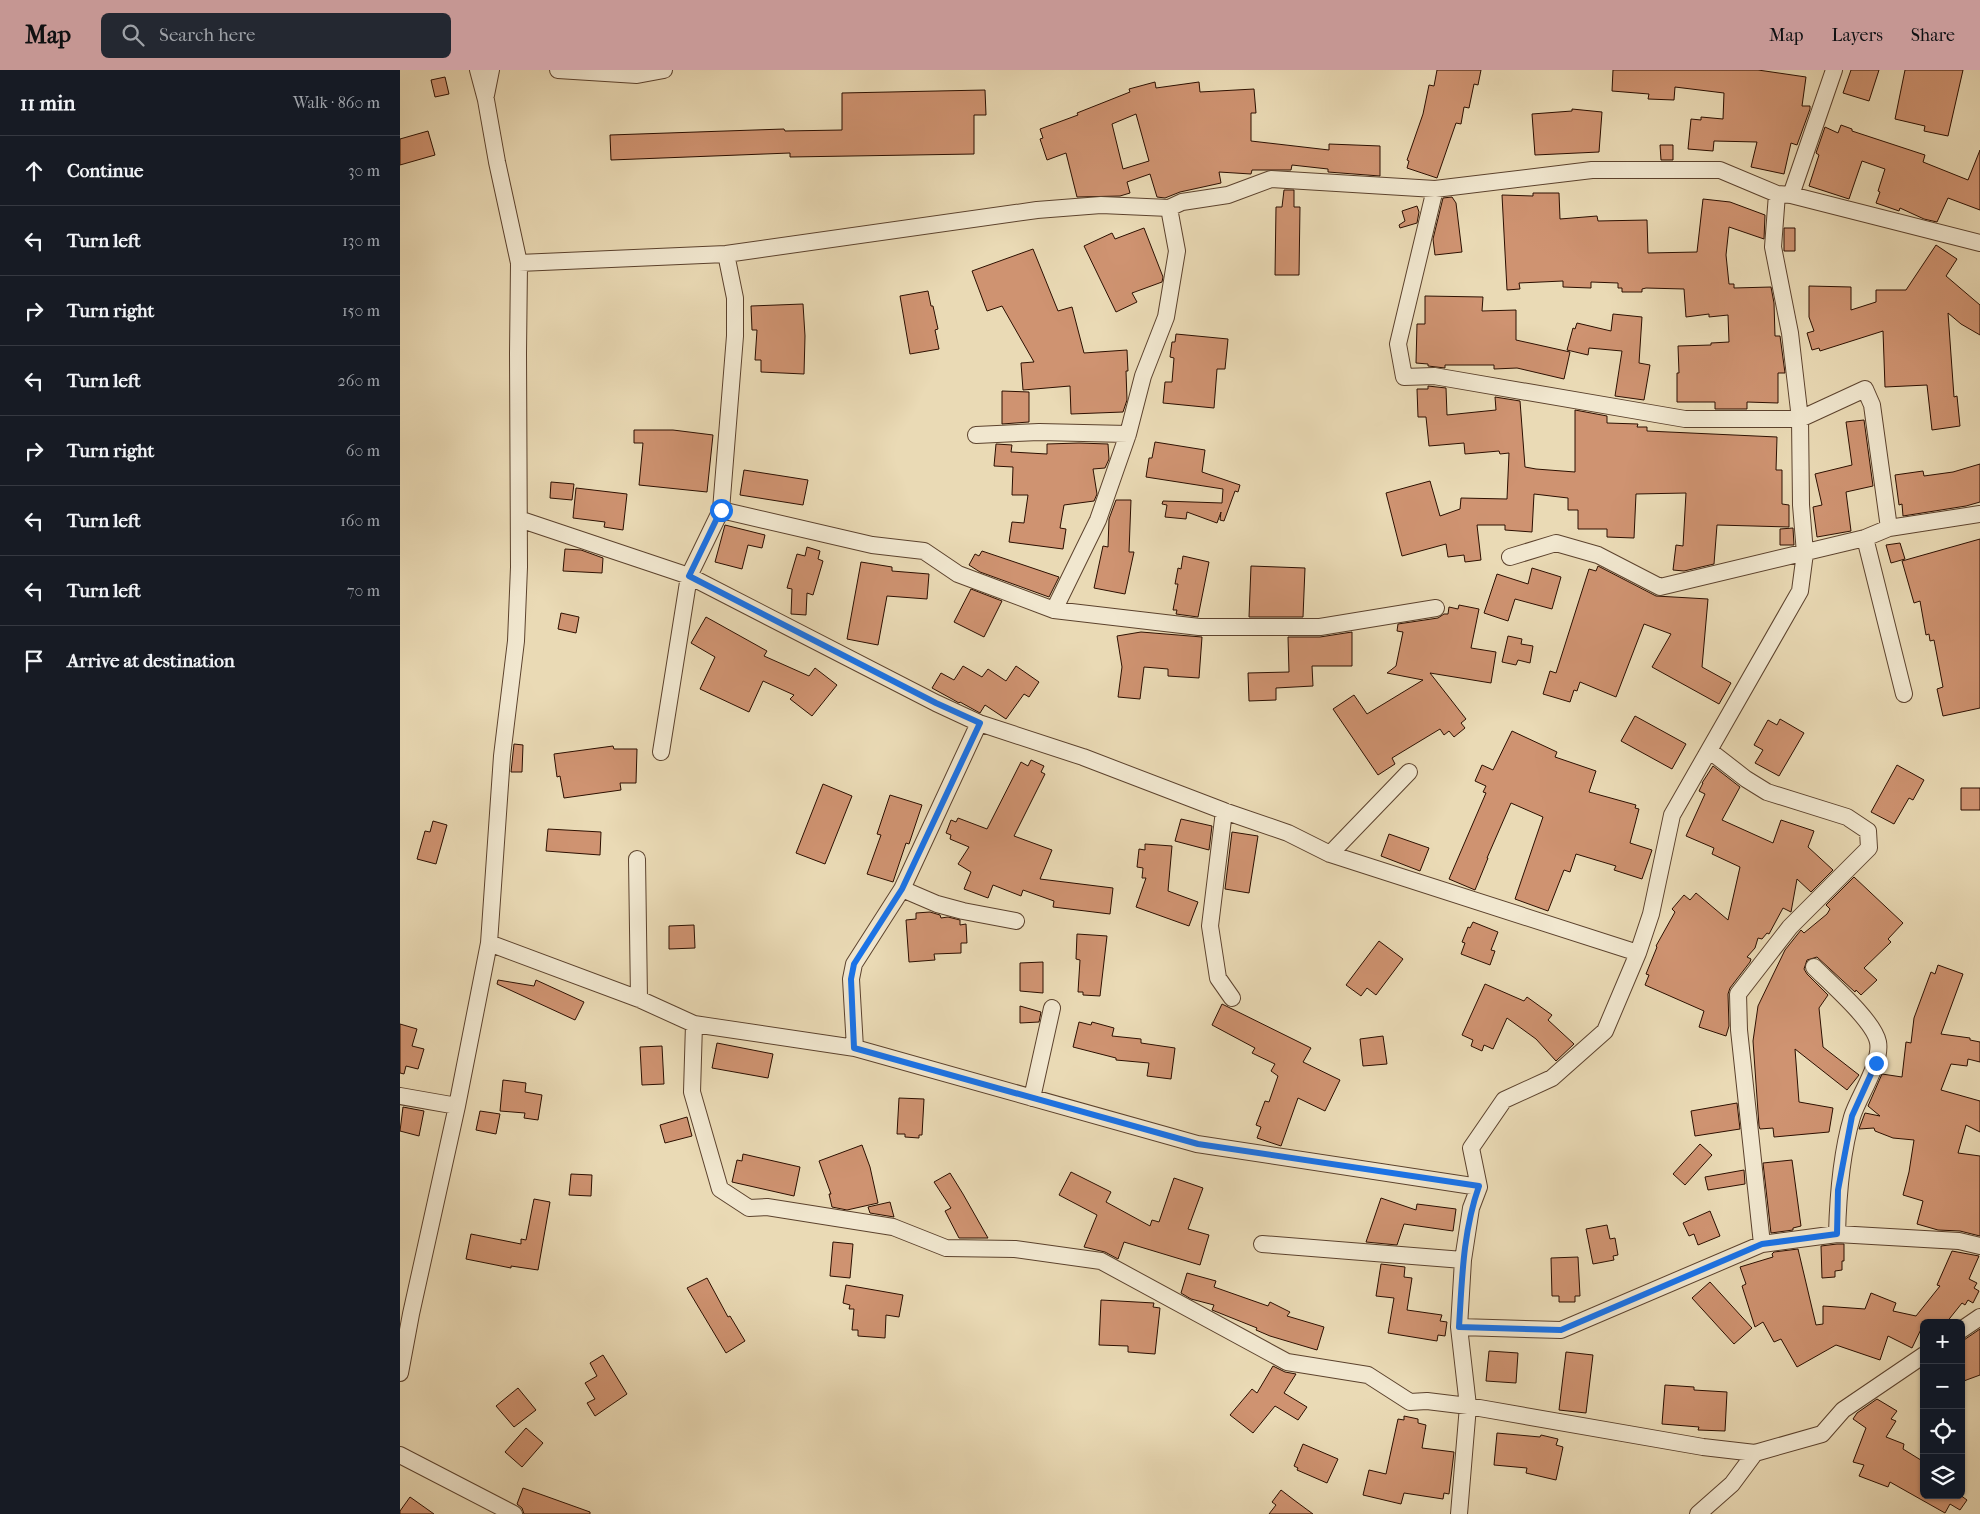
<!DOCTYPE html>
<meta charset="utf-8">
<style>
body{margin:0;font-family:"IM FELL French Canon",serif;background:#242831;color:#f1f3f6}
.controls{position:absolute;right:15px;bottom:15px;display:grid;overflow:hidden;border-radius:8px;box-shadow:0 1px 4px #0004}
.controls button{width:45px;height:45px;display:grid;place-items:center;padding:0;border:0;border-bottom:1px solid #363941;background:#171b24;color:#f1f3f6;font:25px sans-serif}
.stop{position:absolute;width:15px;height:15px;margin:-11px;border:4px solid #1a73e8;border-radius:50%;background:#fff}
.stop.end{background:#1a73e8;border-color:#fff;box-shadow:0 1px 5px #0008}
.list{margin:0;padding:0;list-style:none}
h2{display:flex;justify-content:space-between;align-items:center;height:65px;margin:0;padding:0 20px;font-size:21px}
h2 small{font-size:16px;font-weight:400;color:#9ea1a6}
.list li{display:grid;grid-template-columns:32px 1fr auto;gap:15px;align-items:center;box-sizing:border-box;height:70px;padding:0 20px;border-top:1px solid #363941}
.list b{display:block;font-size:19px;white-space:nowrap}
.list em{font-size:16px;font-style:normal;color:#9ea1a6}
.icon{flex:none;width:28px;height:28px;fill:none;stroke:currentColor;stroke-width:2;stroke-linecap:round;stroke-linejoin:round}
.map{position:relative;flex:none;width:1580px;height:1444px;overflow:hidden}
header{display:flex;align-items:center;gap:30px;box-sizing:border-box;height:70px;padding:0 25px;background:#c59692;color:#111}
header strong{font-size:24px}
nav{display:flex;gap:28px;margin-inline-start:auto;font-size:18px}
.search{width:350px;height:45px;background:#242831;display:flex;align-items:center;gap:12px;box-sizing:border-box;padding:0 18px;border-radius:8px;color:#9ea1a6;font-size:19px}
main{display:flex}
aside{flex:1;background:#171b24}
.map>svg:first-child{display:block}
.building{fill:#cf9371;stroke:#2c0f00;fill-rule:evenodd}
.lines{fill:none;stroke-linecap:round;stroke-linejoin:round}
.minor-casing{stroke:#5c422d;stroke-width:18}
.minor{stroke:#f1e7cf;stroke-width:16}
.route{stroke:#1a73e8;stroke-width:6}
</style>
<header>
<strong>Map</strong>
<div class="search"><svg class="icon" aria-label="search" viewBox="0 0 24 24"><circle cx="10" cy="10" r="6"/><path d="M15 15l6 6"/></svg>Search here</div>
<nav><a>Map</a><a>Layers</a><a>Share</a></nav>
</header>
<main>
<aside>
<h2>11 min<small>Walk · 860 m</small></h2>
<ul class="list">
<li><svg class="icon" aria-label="ahead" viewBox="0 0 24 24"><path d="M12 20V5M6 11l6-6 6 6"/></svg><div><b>Continue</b></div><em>30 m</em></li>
<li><svg class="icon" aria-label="left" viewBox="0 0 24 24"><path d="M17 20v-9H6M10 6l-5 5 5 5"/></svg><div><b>Turn left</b></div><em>130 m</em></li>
<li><svg class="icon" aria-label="right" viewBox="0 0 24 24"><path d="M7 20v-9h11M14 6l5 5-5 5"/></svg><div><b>Turn right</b></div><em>150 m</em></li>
<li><svg class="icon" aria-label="left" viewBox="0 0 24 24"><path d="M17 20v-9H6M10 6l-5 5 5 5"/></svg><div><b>Turn left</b></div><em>260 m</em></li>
<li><svg class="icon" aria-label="right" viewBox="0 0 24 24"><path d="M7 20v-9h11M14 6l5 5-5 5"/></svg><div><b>Turn right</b></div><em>60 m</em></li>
<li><svg class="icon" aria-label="left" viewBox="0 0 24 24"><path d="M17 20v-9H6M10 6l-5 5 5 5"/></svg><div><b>Turn left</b></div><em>160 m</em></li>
<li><svg class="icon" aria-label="left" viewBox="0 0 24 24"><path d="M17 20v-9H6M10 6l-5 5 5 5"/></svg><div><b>Turn left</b></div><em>70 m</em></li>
<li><svg class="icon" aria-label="arrive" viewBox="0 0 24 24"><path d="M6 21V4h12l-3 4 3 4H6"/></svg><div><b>Arrive at destination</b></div></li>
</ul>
</aside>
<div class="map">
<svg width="1580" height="1444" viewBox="0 0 1580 1444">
<rect width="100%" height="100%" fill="#eadab5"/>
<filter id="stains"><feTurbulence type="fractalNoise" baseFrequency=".004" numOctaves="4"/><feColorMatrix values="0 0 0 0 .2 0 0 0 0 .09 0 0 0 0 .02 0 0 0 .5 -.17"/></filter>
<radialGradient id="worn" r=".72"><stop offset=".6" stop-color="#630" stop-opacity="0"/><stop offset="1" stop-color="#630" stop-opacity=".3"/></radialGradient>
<path class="building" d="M1037,0H1081L1078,15L1074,14L1069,38L1064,37L1061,54L1056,53L1037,108L1007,98L1009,91L1007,90L1023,44L1029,15L1034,16Z
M1213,0H1358L1406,7L1402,36H1410V39L1397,75L1391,73L1384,104L1351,97L1357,72L1314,71L1313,81L1288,79L1291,49L1301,50V47L1323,49L1324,23L1275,17L1274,30L1248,29L1249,24L1212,21Z
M1451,0H1479L1469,31L1443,23Z
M1505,0H1563L1548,66L1524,61L1525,56L1495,49Z
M45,7L49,24L35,27L31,10Z
M755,12L756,18L799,12L800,22L854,19L856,43H851V71L929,80V74L980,76V106L928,102V99L892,95L891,100H852L851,104L819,102L821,113L780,122L765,128L757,127L750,104L727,112L730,123L720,126L677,127L666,83L647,90L640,69L643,68L640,59L678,45L677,43L730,22L729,19ZM736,44L749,91L723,99L712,54Z
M585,20L586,45H574V84L390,87V83L211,90L210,65L384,59L385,61L442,60V23Z
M1172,39L1202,42L1199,82L1135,85L1132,44L1172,41Z
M1441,55L1452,59V61L1525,85L1523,92L1568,110L1580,80V140L1548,128L1537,152L1524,149L1500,138L1499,141L1476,133L1480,122L1478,121L1485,99L1462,91L1449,129L1409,116L1419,85L1416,83L1425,57L1438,63Z
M28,61L35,85L0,95V69Z
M1260,75H1273V90H1261Z
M884,120H894V137H900L899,205H875L876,137H882Z
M1133,123H1159L1160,149L1197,146L1198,151L1247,150L1248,183L1297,182L1303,129L1330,132L1365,145L1364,169L1329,157L1326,185L1329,214H1334V218L1371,217L1374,233L1375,266H1380L1385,303H1378V333L1347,332V339H1315V332H1277V303H1279L1278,276L1311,275V273L1329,272L1328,245L1309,247V244L1286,247L1284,219L1246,218L1242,219V222H1222V218H1218V213L1191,212V218L1163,217V211L1119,213L1120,219L1107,220L1102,125L1133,126Z
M1052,127L1056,133L1062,182L1035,185L1033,169L1043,128Z
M1017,136L1019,142L1017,153L1000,158L999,155L1005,151L1002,141Z
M744,158L763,207L762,212L732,223L737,232L716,242L684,176L712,163L715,169Z
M1384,158H1395V181H1384Z
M1536,175L1557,189L1546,206L1580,235V265L1561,254L1548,243L1554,327L1557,326L1560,356L1532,360L1527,315L1485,317L1483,261L1420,281L1419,278L1412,280L1407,263L1414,261L1409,247V216L1451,217V240L1476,232V220H1506Z
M633,179L658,241L672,237L684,283L727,280L728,301H726L727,330L723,342L671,344L670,316L623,320L621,293L634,292L602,236L587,241L572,201Z
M528,221L531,236H533L538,259L535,260L539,279L510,284L500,226Z
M1025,226L1083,227L1082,241L1116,240V270L1170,282L1164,309L1117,298L1094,299V295H1045V298L1028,296V294L1016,293L1017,254H1025Z
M403,234L405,266L404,304L361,302V290H355L357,260H352L351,236Z
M1213,244L1242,247L1239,293L1250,295L1244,330L1215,326L1222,281L1189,278L1188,285L1167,280L1173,258L1175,259L1177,253L1211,261Z
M776,264L828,269L825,299H817L814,338L763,333L765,312H772L774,288L770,287L772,272H775Z
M1028,316L1046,318L1047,345L1096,340L1095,327L1120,331L1125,397L1136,399L1175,402V340L1207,346V353L1238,354L1237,357H1247V361L1377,367L1376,400H1382V434L1389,435V457L1317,455L1314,494L1284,501L1273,500L1276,475L1283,476L1286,423L1236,424L1234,468L1207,467V459H1178V440H1168V428L1134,424L1132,462L1105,460V455H1077L1081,490L1065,492L1064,485L1048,487L1046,474L1002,486L986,423L1030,411L1040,446L1060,439L1061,428L1107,429L1109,383L1100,384L1099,381L1065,384L1064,373L1029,376L1026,347H1018L1017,319H1028Z
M602,321L629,322V352L602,354Z
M1464,350L1473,416L1446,422L1451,461L1417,467L1413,437L1422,435L1415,404L1452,395L1446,352Z
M234,360H273L313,365L307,422L239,415L243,373H234Z
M755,372L805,380L802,402L840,415L838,422L835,421L824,451L820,450L821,442L817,453L787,442L786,449L765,447L767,435L762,434L763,431L822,433L823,419L746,407L749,388H752Z
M679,373L708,374L709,389L705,398L693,399L697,424L694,431L664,435L660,458L666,459L663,479L609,472L612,452L624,453L628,425H612L613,397L594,396L596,374L612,375L611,382L647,384V374Z
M1580,394V432L1566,436L1503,446L1502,434L1499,435L1495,405L1523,401L1524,406L1553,402Z
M344,400L408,410L403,435L340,425Z
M151,412L174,414L172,430L150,428Z
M176,418L227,424L223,460L204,457L205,452L173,448Z
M716,430H731L729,482H734L725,524L694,518L703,476L708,477L709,449Z
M325,455L365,465L362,478L348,475L342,499L315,492Z
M1393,458L1394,475H1380V459Z
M1580,469V638L1543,646L1537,619L1543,617L1534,570L1530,571L1529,564L1526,565L1520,531L1514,533L1502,491Z
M1500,473L1505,489L1491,493L1486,475Z
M407,477L420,481L418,489L423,491L413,525L407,523L406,545L391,544L392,519L387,518L397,484L405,486Z
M165,479L181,480L203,488L202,503L163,501Z
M582,481L659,507L649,527L580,502L569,495L575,484L579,486Z
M783,486L809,492L798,547L776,544L777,540H773L778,514H775L778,498L781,499Z
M461,492L492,497V501L529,504L527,529L487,526L478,575L447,569Z
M851,496L905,498L903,547H849Z
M1198,496L1256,526L1308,529L1302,597L1331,613L1319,634L1252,597L1271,564L1244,554L1216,627L1180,612L1177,621L1174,620L1170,632L1143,624L1150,601L1156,603L1189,499L1196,501Z
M1132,498L1161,507L1152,539L1115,529L1108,551L1084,543L1097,504L1128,514Z
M571,519L602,531L584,567L554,552Z
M1059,535L1079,539L1071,578L1096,582L1091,613L1030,603L1066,649L1061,653L1065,658L1054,667L1049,661L1044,665L1040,659L992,688L995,694L978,705L933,639L954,625L967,644L1023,610L987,603L996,596L1003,562L997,561L998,554L1038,548L1044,544H1048L1049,537L1058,539Z
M161,543L179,547L176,563L158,559Z
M306,547L367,581L364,586L409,606L415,598L437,615L412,646L390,629L394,625L363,611L349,642L300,619L315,587L291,573Z
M741,562L802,567L799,608L768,606V599L744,597L740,629L718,627L722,597L717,566Z
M952,562V596H912L913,616L876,618V630L849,631L848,603L889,602L888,567H920Z
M1108,566L1122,569L1121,574L1133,576L1130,593L1118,590L1116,595L1102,592Z
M563,596L582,607L588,599L606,611L616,596L639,612L629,627L624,624L606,649L585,635L580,643L560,632L559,633L552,629L532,618L541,603L554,610Z
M1235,646L1286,674L1272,699L1221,671Z
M1380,649L1404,663L1379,706L1355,693L1363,680L1354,675L1368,650L1377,655Z
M1112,661L1157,682L1155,687L1196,701L1189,722L1236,735L1235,738L1239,739L1230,773L1252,780L1242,809L1214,800L1216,796L1176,784L1170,802L1164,800L1148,841L1115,829L1143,747L1111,733L1087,788H1088L1075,820L1049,809L1086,723L1083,722L1086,716L1075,711L1082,695L1093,700Z
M114,674L123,675L122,702H111Z
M213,676L214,679H237L236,713H220L221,720L164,728L160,706L157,707L154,684Z
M631,690L644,696L641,702L645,704L614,766L652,780L640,809L713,818L710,844L653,837L654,831L623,820L621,826L593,815L588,828L564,819L571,802L558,794L569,777L550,769L551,765L546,763L551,750L556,752L558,748L587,759L621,692L628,696Z
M1497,695L1524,710L1513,730L1509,728L1494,754L1471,742Z
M1313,696L1340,717L1322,750L1373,773L1381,750L1414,761L1408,777L1433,800L1411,822L1397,809L1391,842L1383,838L1369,864L1367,863L1362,869L1358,868L1355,878L1347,887L1351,889L1350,892L1330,918L1328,924L1329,956L1326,966L1299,957L1304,941L1245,915L1249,905L1246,904L1257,877L1256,876L1275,842L1272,839L1284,825L1290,830L1296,823L1328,850L1340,797L1312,784L1314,778L1286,766L1305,724L1299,721L1303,713H1302Z
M423,714L452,726L425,794L396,783Z
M1561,718H1580V740H1561Z
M490,725L522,735L509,774L506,773L493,812L467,804L481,765L477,764Z
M781,749L812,756L809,780L775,771Z
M33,751L47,755L36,794L17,789L25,761L30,762Z
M148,759L201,762L200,785L146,781Z
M832,762L858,766L849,823L825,819Z
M989,764L1029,778L1020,801L981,786Z
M745,774L772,776L768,821L798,832L789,856L736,837L746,808H742L743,798L737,797L739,779L745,780Z
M1454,807L1503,853L1488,869L1491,872L1464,898L1477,910L1461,925L1456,920L1455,922L1417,887L1407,890L1404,899L1407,904L1428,925L1419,938L1423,977L1459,1005L1447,1020L1395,979L1399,1032L1433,1038L1429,1062L1374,1067L1373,1058L1360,1059L1359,1056L1353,971L1358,936L1385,880L1401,860L1404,863L1427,844L1430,839L1426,835Z
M530,842L540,845L541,848L548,847L560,850V855L566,854L567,873H561V883L534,884L535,890L509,892L506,850L516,849V843Z
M1073,852L1098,862L1091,880L1095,881L1090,895L1061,884L1065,873L1062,872L1068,857L1070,858Z
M294,855L295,878L269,879V856Z
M677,864L707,866L700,926L683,925V922H678L680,890L676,889Z
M979,871L1003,889L976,925L967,918L961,926L946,915Z
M643,892V923L620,921V893Z
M1538,895L1563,904L1541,964L1570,968V970L1580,972V992L1568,989L1567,996L1551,994L1541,1020L1580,1031V1062L1566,1055L1558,1083L1580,1086V1166L1560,1161L1538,1160L1517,1154L1523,1131L1503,1125L1509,1102L1514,1070L1493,1068L1475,1061L1474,1058L1459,1059L1465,1043L1480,1046L1468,1036L1482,1004L1502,1007L1506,972L1511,973L1514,948L1531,902L1535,904Z
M98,910L134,916L136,910L184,932L175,950L97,914Z
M1085,914L1124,931L1127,927L1152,945L1148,950L1174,974L1156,991L1136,969L1107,948L1093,979L1084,975L1082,981L1071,976L1073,970L1062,965Z
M822,934L911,978L903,992L940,1010L925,1041L898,1028L881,1076L857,1068L861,1057L856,1055L865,1031L869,1032L878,1006L871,1001L875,994L852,983L855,978L812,955Z
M620,936L641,942L639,952L620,953Z
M679,952L691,955L692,952L714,958L712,966L741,969V973L775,978L771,1009L747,1006L749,993L716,990V988L673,977Z
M0,954L17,959L12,976L24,979L18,999L6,996L4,1004L0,1003Z
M983,966L987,994L963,996L960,969Z
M317,973L373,984L368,1008L312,998Z
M262,976L264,1014L242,1015L240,977Z
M103,1010L126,1013L125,1022L142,1025L138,1050L124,1048L125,1043L100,1041Z
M499,1028L524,1029L522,1065H519V1068L505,1067V1064H497Z
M1337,1033L1340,1059L1295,1066L1291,1041Z
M3,1037L24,1041L19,1066L0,1061Z
M80,1041L100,1044L96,1064L76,1060Z
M287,1047L292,1066L265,1073L260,1055Z
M1300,1074L1312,1085L1285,1115L1273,1104Z
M462,1075L470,1097L478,1133L447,1140L432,1137L429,1124H431L419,1091Z
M343,1084L400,1097L394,1126L332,1112L337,1090L342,1091Z
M1392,1090L1401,1156L1393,1158V1160L1371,1163L1363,1093Z
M1344,1100L1345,1114L1308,1120L1305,1107Z
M671,1102L711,1122L706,1132L750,1156L752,1150L759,1152L774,1108L803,1118L788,1159L809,1165L800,1195L724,1172L718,1189L705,1182L684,1177L697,1145L659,1125Z
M550,1103L563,1124L588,1168H559L545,1141L551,1138L534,1112Z
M171,1104L192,1105L191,1126L169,1125Z
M981,1128L1016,1140L1017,1134L1056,1139L1053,1161L1004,1154L997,1175L966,1172Z
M134,1129L150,1132L138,1200L111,1196V1198L66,1189L71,1164L121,1174V1169L126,1170Z
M490,1132L494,1147L470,1143L468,1137Z
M1310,1141L1320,1166L1298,1175L1294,1164L1289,1166L1283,1153Z
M1207,1155L1210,1169L1215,1168L1218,1185L1213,1186L1214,1190L1193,1194L1186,1159Z
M433,1172L453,1174L450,1208L430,1206Z
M1437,1174H1444V1191H1442V1200L1435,1201V1207L1422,1208L1421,1176Z
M1398,1179L1416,1255L1423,1254V1236L1465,1239L1471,1223L1496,1233L1493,1241L1516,1246L1540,1216L1537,1215L1552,1181L1579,1186L1569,1209L1577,1213L1574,1218L1579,1221L1573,1233L1568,1230L1565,1235L1562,1233L1546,1253H1524L1512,1278L1488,1266L1480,1290L1436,1275L1397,1297L1381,1269L1374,1272L1363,1252L1355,1257L1342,1216L1346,1214L1340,1197L1373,1187L1372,1184L1374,1182Z
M1178,1187L1180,1226H1175V1232H1159V1226H1152L1151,1188Z
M981,1194L1005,1197L1004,1207L1012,1208L1007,1240L1042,1245L1040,1251L1047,1252L1045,1266L1038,1265L1037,1271L988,1263L994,1228L976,1226Z
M787,1203L816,1211L814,1217L868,1236L870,1232L890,1242L887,1246L924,1257L917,1280L870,1266L856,1260L857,1258L812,1240L814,1235L791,1229L781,1223Z
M307,1208L328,1247L330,1246L345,1271L326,1283L287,1218Z
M1310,1212L1352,1258L1334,1274L1292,1228Z
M446,1215L503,1225L499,1247L486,1245L485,1268L458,1266V1260H452L454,1239H449L450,1235L443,1233Z
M701,1230L754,1233L753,1237L760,1238L755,1284L728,1282V1276L699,1275Z
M1580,1259V1305L1561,1312V1272Z
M1089,1281L1118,1283L1116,1313L1086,1311Z
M1166,1282L1193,1285L1186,1343L1159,1340Z
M203,1285L227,1324L195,1346L187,1333L195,1329L185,1313L197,1306L190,1293Z
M873,1296L885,1302L896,1304L884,1323L907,1337L898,1350L875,1336L853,1363L830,1345L852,1319L857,1323Z
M1265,1315L1294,1317V1320L1327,1322L1325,1361L1298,1360L1299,1357L1262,1354Z
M118,1318L136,1340L114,1357L96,1336Z
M1477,1329L1497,1341L1491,1349L1496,1351L1486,1367L1504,1374L1503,1379L1524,1392V1425H1560L1567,1430L1560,1440L1550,1434L1545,1443L1490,1412L1488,1417L1459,1406L1464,1395L1453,1392L1466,1358L1453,1349L1457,1343Z
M1004,1346L1018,1349V1353L1026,1355L1022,1378L1054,1382L1049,1424L1044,1423L1043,1429L1004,1423L1001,1434L963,1425L969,1400L986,1404L998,1349L1004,1350Z
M126,1358L143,1373L122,1397L105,1382Z
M1097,1363L1140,1367L1141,1365L1158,1369L1156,1375L1163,1377L1156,1410L1126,1403L1127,1398L1094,1395Z
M903,1374L938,1389L927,1413L897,1400L898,1398L894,1396Z
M123,1418L190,1442V1444H124L122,1438L117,1434Z
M881,1420L894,1430L913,1444H869L876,1435L872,1432Z
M10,1427L34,1444H0V1441Z"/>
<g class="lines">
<g class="minor-casing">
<path id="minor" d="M158,0L237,5L264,0
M86,25L91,0
M1035,119L998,274L1004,307L1034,306L1285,349H1400L1465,319L1472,335L1489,458
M1391,125L1434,0
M119,193L326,184L637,140L701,135L769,138L782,132L828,125L871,109L1035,119L1192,100H1320L1377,124L1391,125L1580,173
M576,365L639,362L728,364
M321,440L472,475L524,481L558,504L654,540L799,557H920L1036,538
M119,449L289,506L536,633L579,653L683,687L824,741L888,763L930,784L1238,883
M1465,468L1504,624
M1110,487L1156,473L1198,485L1260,517L1465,468L1489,458L1580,444
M654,540L698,450L728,364L743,306L766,247L777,181L769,138
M1310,681L1346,709L1367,722L1447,747L1468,761L1469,778L1390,857L1338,924L1339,960L1362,1174
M261,682L289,506L321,440L335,266V228L326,184
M824,741L810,856L818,908L832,928
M930,784L1009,702
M237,789L239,929
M502,819L537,834L563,841L616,851
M89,873L239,929L294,954L455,978L797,1074L1079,1117
M1414,897C1430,913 1474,951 1478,972C1482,993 1458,1027 1452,1047C1441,1085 1438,1125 1437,1164
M294,954L292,1022L320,1119L349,1138L367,1137L493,1157L546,1178L615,1179L701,1191L887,1292L968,1305L1010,1332L1027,1331L1068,1336L1303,1377L1355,1383L1332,1414L1298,1444
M455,978L451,909L454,894L502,819L579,653
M0,1026L57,1036
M632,1028L652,938
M862,1174L1063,1190
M1059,1257L1161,1260L1362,1174L1437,1164L1559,1171L1580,1176
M1561,1260L1580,1247
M0,1303L11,1244L57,1036L89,873L102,686L116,571L119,497L118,283L119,193L97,92L86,30L78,0
M1355,1383L1422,1364L1443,1340L1524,1285
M0,1385L114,1444
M1059,1444L1068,1336L1059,1257L1063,1190L1071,1138L1079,1117L1071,1078L1104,1030L1152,1008L1205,961L1238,883L1251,844L1272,745L1400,521L1405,483L1401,435L1400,349L1390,263L1373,177L1377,124"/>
</g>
<use href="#minor" class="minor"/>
</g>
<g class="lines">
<path class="route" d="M321,440L289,506L536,633L580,653L502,819L454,894L451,909L454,978L798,1074L1079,1116C1063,1161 1062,1209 1059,1257L1161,1260L1362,1174L1437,1164L1438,1120L1452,1046L1476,993"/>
</g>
<rect width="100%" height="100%" filter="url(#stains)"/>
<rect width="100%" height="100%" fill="url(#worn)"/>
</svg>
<div class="controls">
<button>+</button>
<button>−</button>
<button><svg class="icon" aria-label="locate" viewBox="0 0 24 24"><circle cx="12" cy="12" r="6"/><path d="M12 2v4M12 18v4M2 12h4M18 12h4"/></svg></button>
<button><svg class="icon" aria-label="layers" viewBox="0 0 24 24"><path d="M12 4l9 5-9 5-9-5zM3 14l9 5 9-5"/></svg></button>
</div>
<div class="stop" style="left:321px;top:440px"></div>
<div class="stop end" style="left:1476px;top:993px"></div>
</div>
</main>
